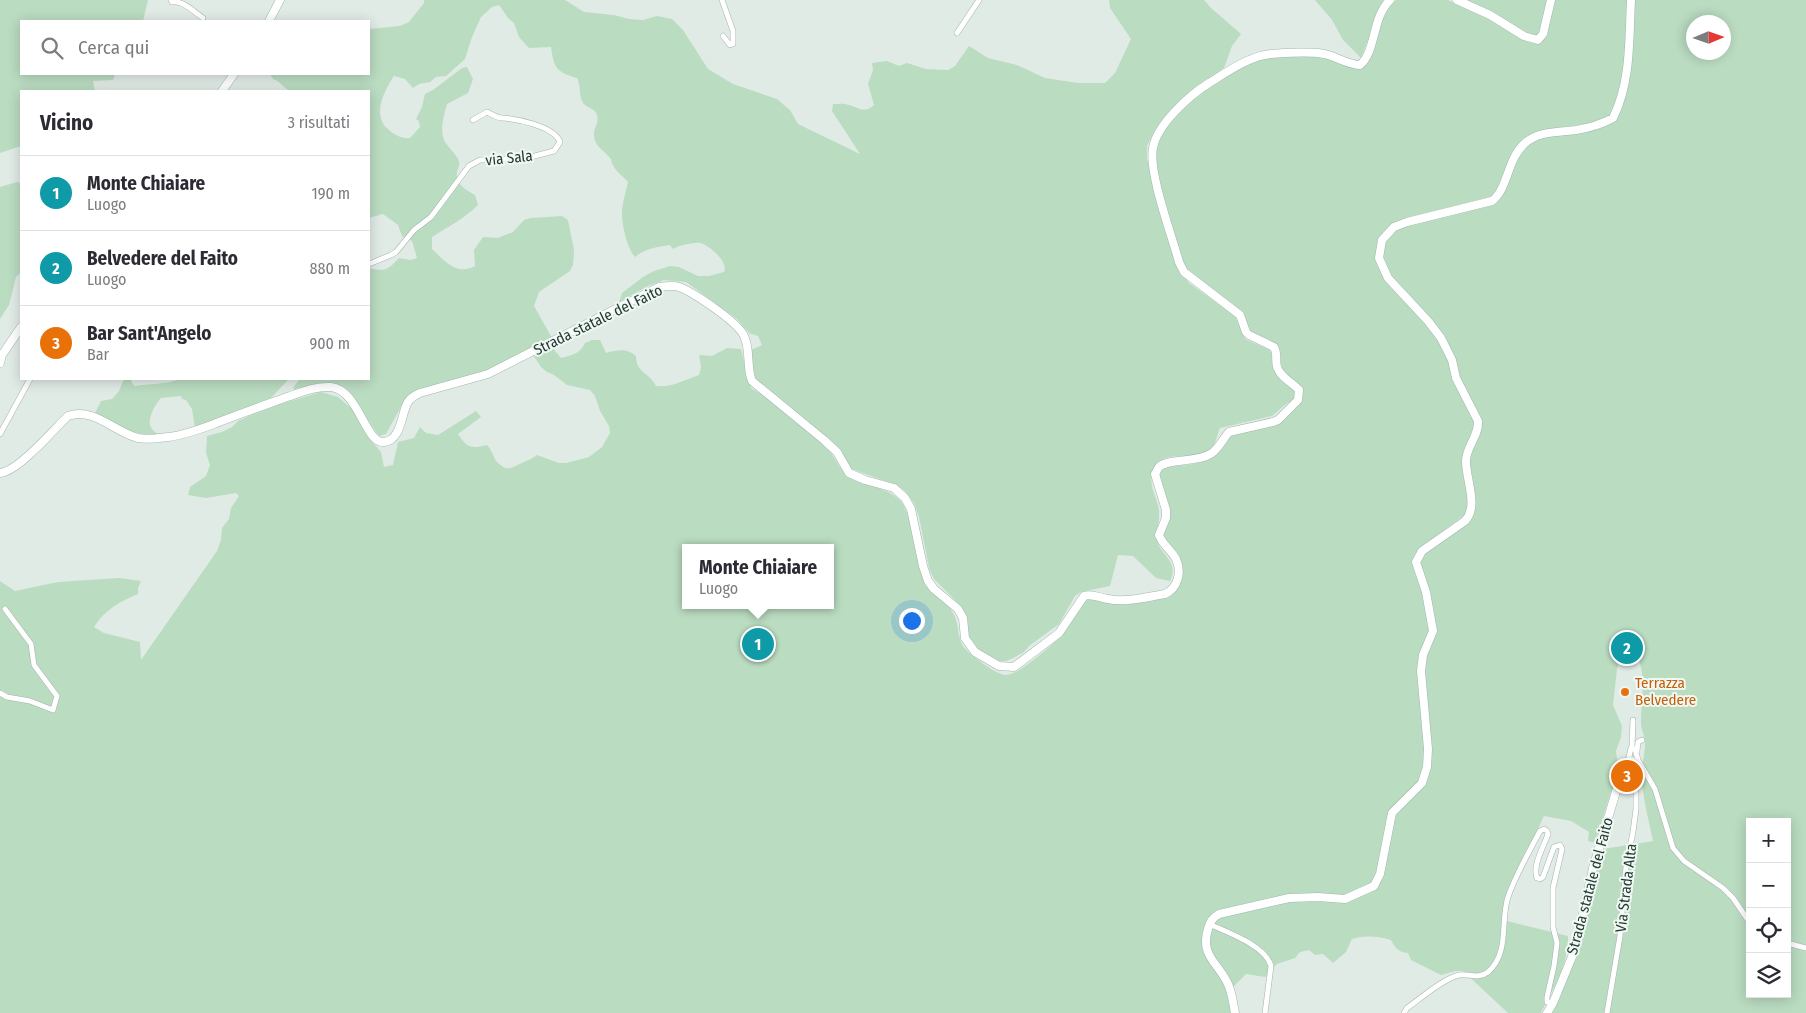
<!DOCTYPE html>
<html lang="it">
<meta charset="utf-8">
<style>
body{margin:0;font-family:"Fira Sans Condensed",sans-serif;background:#f7f7f7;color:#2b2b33}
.controls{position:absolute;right:15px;bottom:15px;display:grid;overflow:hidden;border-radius:0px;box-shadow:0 2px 12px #0003}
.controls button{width:45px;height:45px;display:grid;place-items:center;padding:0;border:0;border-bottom:1px solid #e1e1e2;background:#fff;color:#2b2b33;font:25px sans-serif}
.compass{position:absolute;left:1686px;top:15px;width:45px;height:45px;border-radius:50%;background:#fff;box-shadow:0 2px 12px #0003;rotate:88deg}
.you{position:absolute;left:911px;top:620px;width:18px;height:18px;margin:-12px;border:4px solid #fff;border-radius:50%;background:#1a73e8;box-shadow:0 0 0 8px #1a73e833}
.badge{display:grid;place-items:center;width:32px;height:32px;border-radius:50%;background:#834d45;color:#fff;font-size:16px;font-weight:700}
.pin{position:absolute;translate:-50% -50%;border:2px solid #fff;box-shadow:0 1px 5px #0006}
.popup{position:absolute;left:682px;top:544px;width:152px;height:65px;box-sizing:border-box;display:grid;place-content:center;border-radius:0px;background:#fff;filter:drop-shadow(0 1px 4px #0005);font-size:16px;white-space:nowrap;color:#7c7c81}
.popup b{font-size:19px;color:#2b2b33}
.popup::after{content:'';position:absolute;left:50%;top:100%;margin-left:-10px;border:10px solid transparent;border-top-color:#fff}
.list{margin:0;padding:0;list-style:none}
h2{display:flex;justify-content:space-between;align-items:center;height:65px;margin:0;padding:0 20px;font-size:21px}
h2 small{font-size:16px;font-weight:400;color:#7c7c81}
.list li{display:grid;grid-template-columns:32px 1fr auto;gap:15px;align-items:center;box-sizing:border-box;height:75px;padding:0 20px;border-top:1px solid #e1e1e2}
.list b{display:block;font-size:19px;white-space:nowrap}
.list p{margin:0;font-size:16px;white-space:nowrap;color:#7c7c81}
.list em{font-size:16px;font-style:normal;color:#7c7c81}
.icon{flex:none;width:28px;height:28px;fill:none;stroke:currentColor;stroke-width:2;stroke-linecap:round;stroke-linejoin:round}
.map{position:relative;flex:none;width:1806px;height:1013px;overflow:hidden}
.search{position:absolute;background:#fff;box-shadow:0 2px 12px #0003;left:20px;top:20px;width:350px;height:55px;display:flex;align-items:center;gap:12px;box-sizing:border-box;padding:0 18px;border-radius:0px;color:#7c7c81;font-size:19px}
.panel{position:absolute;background:#fff;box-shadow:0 2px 12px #0003;left:20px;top:90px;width:350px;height:290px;border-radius:0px}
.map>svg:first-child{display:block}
.green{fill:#badcc1;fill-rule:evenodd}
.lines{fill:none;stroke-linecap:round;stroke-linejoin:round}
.street-casing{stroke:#a4b3ad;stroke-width:6}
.secondary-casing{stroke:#a0b7ad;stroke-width:9}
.street{stroke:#fff;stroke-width:5}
.secondary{stroke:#fff;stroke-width:8}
.food-dot{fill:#e8710a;stroke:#f1f8f4;stroke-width:2}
.labels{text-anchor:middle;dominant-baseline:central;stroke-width:4;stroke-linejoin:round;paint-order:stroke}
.street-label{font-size:15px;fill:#223b33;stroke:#f1f8f4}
.food-label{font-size:15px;fill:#c56008;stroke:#f1f8f4;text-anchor:start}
</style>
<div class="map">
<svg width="1806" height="1013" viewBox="0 0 1806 1013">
<rect width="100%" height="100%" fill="#e1ebe6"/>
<path class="green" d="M0,0H148L143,21H21V74H115L113,80L93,81L95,91H21V146L0,153Z
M424,0H565L584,12L614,15L629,19L643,20L657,16L672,19L683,30L708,69L733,84L777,99L790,110L798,124L860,154L832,111L833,104C838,104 844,103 849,105C860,108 864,114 874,105L868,84L873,70L872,63L887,61L899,66L907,63L926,69L948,70L955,66L969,46L988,58L1017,65L1045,78L1078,83H1105L1115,73L1131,39L1110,8L1109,0H1204L1211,8L1241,34L1232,46L1224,68L1204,81L1173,108L1155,130L1147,146V159L1180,270L1189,283L1235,316L1245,339L1270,350L1276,367L1295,390L1294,400L1286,404L1272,416L1220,428C1217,434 1216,445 1211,449C1195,464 1161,446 1153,471C1147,486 1159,499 1159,513C1160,521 1156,531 1157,540C1159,554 1180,561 1170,581L1156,578L1133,556L1118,555L1110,586L1081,592L1075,596L1059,624L1029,646L1024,652L1013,658L1006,661H999L982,653L970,642L962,607L934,579L929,568L919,517L914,503L905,491L897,485L851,469L831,441L755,379L753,375L751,350L762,345L758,336L749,333L737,319L686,282L664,280L648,286L619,302L622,293L643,277L654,271L670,266L679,267L698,276H709L724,272C729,262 709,245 700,243C695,242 677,246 673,249L670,245C657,247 646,248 635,257C627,249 621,222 622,210C623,201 626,191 628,182C624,177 615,171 613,165C610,160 613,162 610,158C604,150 595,147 594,136C593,128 601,121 596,113C593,107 585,108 582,101C579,94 581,86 577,78C556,72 554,68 551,47L529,48L519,37L514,23L508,18L499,5L492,7L481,17L472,37L465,59L446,76L436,77L430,82L419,84L413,88L405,79L394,76C384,91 371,116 389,130C395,135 402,139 410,138L420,127L419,121L416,119L422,107L425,94L433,90L462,68L467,67L473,79L468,93L447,104C444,114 439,132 445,142C449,148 456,154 459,161C460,166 458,167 457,172C455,184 466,190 475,195L478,205C465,218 448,227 432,237V249C445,261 456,276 475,266L474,250L483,237L498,238L505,235L513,232L524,220L531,218L562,216L568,220L574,250L573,265L570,271L539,292L534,306L552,338L479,374L413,394L402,405L386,434L379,436C365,418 354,389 329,383C318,381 305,388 295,391L293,388L298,381L301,379H369V268C384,272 388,270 399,258L410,260L417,258L412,241L402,236L398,225L383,214L369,218V91H291C283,88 280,81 273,79L270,74H369V29L400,26L409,22L424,3Z
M1315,0H1383L1361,58L1343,40L1332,20Z
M1396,0H1448L1488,18L1523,40L1531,43L1539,44L1547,36L1554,0H1628C1626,38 1627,80 1610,115C1583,131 1544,122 1522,141C1505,156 1504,188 1490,197L1406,218L1392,224L1379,238L1375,258L1385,281L1426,323L1438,340L1449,362L1453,379L1475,422C1475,435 1463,446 1462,459C1461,477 1472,497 1466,514L1420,548L1415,554L1412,561L1414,571L1422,593L1430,630L1419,654L1417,671L1424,749L1423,767L1419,781L1394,805L1389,812L1376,873L1372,883L1344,895L1318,893L1288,894L1217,910C1210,915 1207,919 1204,928C1196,957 1213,962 1225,983C1230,992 1230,1003 1232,1013H0V581L15,591L58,582L119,578L141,581L138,588V594C121,601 104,610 94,627L104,633L140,642L141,660L217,551L221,540L222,528L229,519L231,508L239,496L236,493L206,498L188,495L190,487L206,476L210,465L206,453L207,436L222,432L232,427L238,421L267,408L321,392L338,397L352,409L368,437L381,452L384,467L393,465L398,442L414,438L420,427L426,433L438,435L476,411L481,417L458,434C467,448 471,449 487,445C492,450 493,457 497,462C508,473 512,467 522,463C528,460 532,459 537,455L559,463H566L589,457L602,447L610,433L609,426L600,411L595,396L590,390L567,385L554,375L547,372L541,367L533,355L551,346L561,358C572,355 580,354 585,343L592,340H600L606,353C618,350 626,348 636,356C636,373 649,372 656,386C671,388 684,380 699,375L701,367L699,355L712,356L727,348L741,349L751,388C770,399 786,413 802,427C810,433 819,439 826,446C834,455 839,469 848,476C863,486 892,488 902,503C915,523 915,556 924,579C930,594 946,600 953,613C959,622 957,637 963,646C969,654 996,675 1006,675C1020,675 1061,638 1068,627C1073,620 1082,598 1091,599C1097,599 1103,602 1109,603C1120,605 1164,601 1172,595C1178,591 1179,585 1181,578L1163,535L1170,510L1159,475L1162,470L1167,467C1186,465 1209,465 1222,448C1225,444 1227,439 1231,435C1242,432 1271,428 1280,423C1288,418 1306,399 1302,389C1299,381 1288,378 1283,370C1279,362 1283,352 1276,345L1251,333L1243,313L1187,269L1183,261C1176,238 1151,166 1157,146C1164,122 1193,98 1213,85C1230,74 1251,59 1272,58C1287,57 1311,54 1325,58C1338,61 1348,69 1361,68C1380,53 1374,20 1396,0ZM686,548H830V605H686Z
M1467,0H1548L1543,29L1537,36H1534Z
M1634,0H1806V1013H1552L1579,952L1594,875L1603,849L1653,841C1649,822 1644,803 1642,784C1640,770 1645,756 1645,742C1645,736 1641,730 1641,723C1640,706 1652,649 1623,649L1617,669L1613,705L1622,726L1621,737L1616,751L1619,774L1611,792L1595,843L1588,841L1589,832L1571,821L1544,816L1505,898L1503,920L1568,936C1569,964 1553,989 1541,1013H1508L1463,971H1455L1441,975L1411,960L1408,953C1398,952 1395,948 1391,940C1379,936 1364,935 1352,939L1346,952L1333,963L1323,954L1315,955L1309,950L1300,952L1295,958L1277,964L1265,977L1246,974L1232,988C1222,970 1200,947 1212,925C1213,922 1217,919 1220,916L1289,901L1318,900L1336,901L1376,888L1395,815L1425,785L1430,768L1423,671L1426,656L1436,631L1429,591L1419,562L1424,553L1466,524L1472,518L1474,510C1473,495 1467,473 1469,458C1471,444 1482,435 1481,420L1459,377L1455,359L1391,277L1382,257L1385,241L1396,230L1408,225L1499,200C1503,194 1505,188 1507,182C1514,163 1520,150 1537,139L1615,120C1634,83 1632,40 1634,0ZM1694,22H1724V52H1694ZM1750,822H1787V994H1750Z
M17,182L21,183V272L16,277L9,305L0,319V187Z
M124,379H131L132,383L135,386C146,384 170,384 179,379H289L268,401L195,428L192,409L186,400L182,399L181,396L161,398C156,403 148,417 150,425C151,429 155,432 158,435C130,435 119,426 95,413L101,401L112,399L119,391Z"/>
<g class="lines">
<g class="street-casing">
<path id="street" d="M171,0L172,2C183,0 194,12 203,18
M722,0L733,31V44L730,45L723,36
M957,33L979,0
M369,264L391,255L396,252L414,230L431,217L469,166L480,160L527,158L554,151L560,142C554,126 517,119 502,118C497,118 491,114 487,112L473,120
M0,434L30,379
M0,693L7,697L30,701L53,710L57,696L34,665L31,644L5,609
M1632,747L1633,720
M1637,751L1638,742L1642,740
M1209,924C1227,932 1266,946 1271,966L1265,1013
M1787,943L1806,948
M1404,1013L1407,1008C1421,998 1443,979 1459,975C1469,973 1478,980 1488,972C1510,953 1500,921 1508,897C1516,874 1529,852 1540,831L1544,829L1547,831L1548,834C1544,846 1532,866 1537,878L1540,879L1543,877L1554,847L1560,845L1562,849L1553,888V927L1557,943L1554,966L1547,997V1002L1553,1003
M1607,1013L1620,936L1626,867L1633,832L1636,809V773L1629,757L1631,748L1635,749L1638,760L1655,789L1673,848L1684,861L1723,888L1733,898L1750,923"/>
</g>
<g class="secondary-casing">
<path id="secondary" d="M1457,0L1490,15L1524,36L1538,40L1543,34L1551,0
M269,21L280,0
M222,91L234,74
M0,363L2,355L21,327
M0,473C19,471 53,430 68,416C94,407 114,432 138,438C148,440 159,438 168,437C186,435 203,428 219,422C242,413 265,405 287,397C302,392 316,386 331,387C359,390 365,444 384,442C402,440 401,413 408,402C411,397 416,395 420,393L488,374L659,287C666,286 673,285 679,287C693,292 738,322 744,336C751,350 746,367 752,381L824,440L837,452L849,473L865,480L894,488L905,498L911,509L923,566L928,581L934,589L958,609L963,618L965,638L975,652L999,666L1014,667L1059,633L1084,596C1092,593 1099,598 1108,599C1125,603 1147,597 1165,594C1178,588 1182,572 1176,559C1171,550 1162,544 1159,535L1166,518V510L1155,474C1157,472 1157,469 1159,467C1168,458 1198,463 1212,453C1219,448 1223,439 1229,432L1273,422L1278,420L1298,400L1299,390C1292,382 1281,378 1277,367C1275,360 1278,354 1274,347L1249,335L1246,332L1240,315L1184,272L1179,262C1172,236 1148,172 1153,148C1157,124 1190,95 1209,83C1227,72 1249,56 1271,54C1287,53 1307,51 1324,54C1336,56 1347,65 1360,65C1376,52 1372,17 1390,0
M1235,1013C1233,1003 1232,991 1227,982C1217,962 1200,955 1208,929C1210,922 1212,918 1219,914L1289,898L1318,897L1345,899L1374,886L1380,874L1392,813L1422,783L1427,767L1428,749L1421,671L1423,655L1433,631L1426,592L1416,562L1422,551L1465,521C1479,506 1466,481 1466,461C1466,447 1479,436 1478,421L1456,378L1452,360L1441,338L1428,321L1388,278L1379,258L1382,240L1394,227L1407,222L1492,201C1508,189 1507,160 1524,144C1538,131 1559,132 1576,130C1589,128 1602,124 1613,118C1631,82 1629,39 1631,0
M1547,1013L1553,1003L1576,947L1593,868L1624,765L1628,761H1632"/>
</g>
<use href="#street" class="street"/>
<use href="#secondary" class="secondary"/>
</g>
<circle class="food-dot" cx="1625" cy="692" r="5"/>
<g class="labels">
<g class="street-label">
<text transform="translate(509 158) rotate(-6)">via Sala</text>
<text transform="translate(598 320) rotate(-26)">Strada statale del Faito</text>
<text transform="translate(1590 886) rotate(-75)">Strada statale del Faito</text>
<text transform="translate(1626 888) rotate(-83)">Via Strada Alta</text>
</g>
<g class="food-label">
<text x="1635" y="683">Terrazza<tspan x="1635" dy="17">Belvedere</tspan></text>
</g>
</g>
</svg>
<div class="controls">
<button>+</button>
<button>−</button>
<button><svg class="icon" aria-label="locate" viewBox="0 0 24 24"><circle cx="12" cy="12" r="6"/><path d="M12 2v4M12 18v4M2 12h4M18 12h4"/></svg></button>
<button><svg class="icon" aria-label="layers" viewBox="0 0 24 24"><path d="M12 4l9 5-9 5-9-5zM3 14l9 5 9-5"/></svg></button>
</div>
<svg class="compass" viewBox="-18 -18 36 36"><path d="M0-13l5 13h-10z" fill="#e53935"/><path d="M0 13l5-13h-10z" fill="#7c7c81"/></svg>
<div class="you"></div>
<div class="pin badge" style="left:758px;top:644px;background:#0f9aa8">1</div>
<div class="popup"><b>Monte Chiaiare</b>Luogo</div>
<div class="pin badge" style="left:1627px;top:648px;background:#0f9aa8">2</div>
<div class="pin badge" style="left:1627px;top:776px;background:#e8710a">3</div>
<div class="search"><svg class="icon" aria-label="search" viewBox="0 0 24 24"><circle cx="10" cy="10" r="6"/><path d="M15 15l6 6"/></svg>Cerca qui</div>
<section class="panel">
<h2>Vicino<small>3 risultati</small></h2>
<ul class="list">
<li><span class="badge" style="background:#0f9aa8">1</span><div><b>Monte Chiaiare</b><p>Luogo</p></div><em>190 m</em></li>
<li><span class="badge" style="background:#0f9aa8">2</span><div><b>Belvedere del Faito</b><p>Luogo</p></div><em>880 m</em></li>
<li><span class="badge" style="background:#e8710a">3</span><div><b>Bar Sant'Angelo</b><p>Bar</p></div><em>900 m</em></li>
</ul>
</section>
</div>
